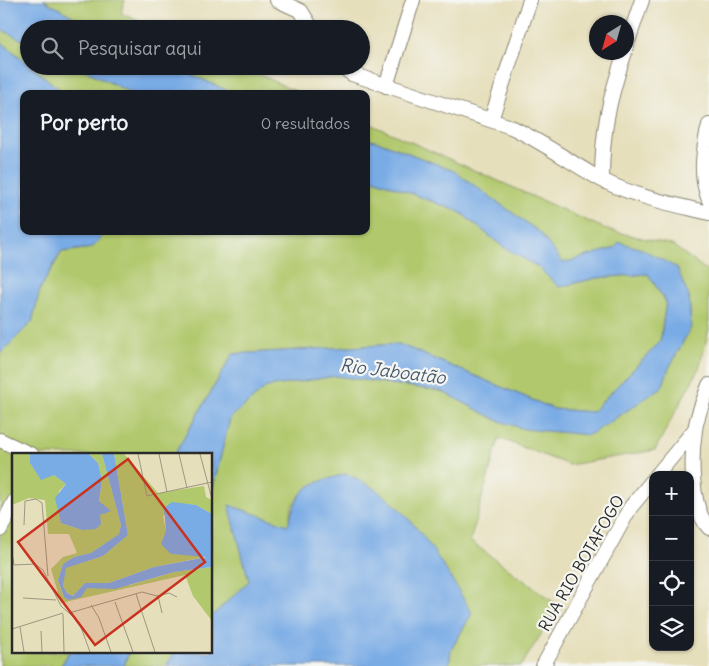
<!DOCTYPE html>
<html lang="pt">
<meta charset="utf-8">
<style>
body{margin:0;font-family:Delius,sans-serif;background:#20242c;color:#f1f3f6}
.controls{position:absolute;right:15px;bottom:15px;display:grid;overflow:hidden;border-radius:10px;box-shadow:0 1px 4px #0004}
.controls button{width:45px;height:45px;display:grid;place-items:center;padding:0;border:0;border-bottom:1px solid #363941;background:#171b24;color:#f1f3f6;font:25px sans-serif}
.compass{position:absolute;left:589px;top:15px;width:45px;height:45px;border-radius:50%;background:#171b24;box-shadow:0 1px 4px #0004;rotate:217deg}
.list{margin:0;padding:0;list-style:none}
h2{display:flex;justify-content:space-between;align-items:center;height:65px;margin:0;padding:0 20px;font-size:21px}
h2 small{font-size:16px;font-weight:400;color:#9ea1a6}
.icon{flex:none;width:28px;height:28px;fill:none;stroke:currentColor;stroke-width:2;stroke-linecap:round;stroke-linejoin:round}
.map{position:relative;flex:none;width:709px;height:666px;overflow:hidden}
.search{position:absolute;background:#171b24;box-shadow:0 1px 4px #0004;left:20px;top:20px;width:350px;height:55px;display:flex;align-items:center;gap:12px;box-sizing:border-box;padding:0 18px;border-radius:28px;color:#9ea1a6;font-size:19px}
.panel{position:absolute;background:#171b24;box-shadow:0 1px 4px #0004;left:20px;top:90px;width:350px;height:145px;border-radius:10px}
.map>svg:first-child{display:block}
.green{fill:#b1c86c;stroke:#6e7a4c}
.water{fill:#79abe5;stroke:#526b88}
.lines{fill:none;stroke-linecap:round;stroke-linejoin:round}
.minor-casing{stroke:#888573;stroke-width:16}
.minor{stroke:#fff;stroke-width:14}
.labels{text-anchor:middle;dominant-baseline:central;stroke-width:4.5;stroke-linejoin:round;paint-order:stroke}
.street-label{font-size:16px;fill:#2b2b2b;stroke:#f6f6f2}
.water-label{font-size:18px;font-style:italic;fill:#46586c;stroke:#f6f6f2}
.inset-road{fill:none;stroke:#9b9781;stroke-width:1}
.view{fill:#c8321e;fill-opacity:0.15;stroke:#c8321e;stroke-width:2.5}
.inset-edge{fill:none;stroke:#2b2b2b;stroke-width:2.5}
</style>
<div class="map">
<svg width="709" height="666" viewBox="0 0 709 666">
<rect width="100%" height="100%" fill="#f6f6f2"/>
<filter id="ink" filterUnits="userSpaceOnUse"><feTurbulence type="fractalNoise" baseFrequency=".02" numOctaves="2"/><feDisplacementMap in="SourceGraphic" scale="10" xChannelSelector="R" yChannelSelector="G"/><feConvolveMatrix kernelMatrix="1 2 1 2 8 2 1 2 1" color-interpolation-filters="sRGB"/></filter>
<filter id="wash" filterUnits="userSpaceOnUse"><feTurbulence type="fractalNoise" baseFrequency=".0096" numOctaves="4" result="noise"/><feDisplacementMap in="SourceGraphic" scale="20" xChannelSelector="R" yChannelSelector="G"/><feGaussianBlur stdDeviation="1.12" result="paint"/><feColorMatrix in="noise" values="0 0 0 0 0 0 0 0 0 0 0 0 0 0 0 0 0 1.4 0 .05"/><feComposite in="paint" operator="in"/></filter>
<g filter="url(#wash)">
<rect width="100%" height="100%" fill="#e6dfbb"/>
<path class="green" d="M44,0H125L121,13L157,29H95Z
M0,29L29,43V64L0,41Z
M31,66H77L133,94H65Z
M173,66H241L302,94H235Z
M366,122L608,230L672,245L709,272V330L699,368L655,450L569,465L499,438L470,541L559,606L521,666H449L451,650L472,613L293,503L288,525L249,581L211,617V496L230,418L267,387L336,376L441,391L497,420L524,429L607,424L662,387L669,368L691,327L689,297L615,248L563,263L539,232L454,171L380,142L366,139Z
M366,176L460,212L502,246L538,267L559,287L596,278L648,274L666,302L660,342L592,412L554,409L399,344L233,354L174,455H14V652H69L61,666H0V354L32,322L40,289L62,252L92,248L107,231H366Z
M129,652H175L166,666H124Z"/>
<path class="water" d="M0,0H44L95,29H29V43L0,29Z
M0,41L65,94H24V231H107L92,248L61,252L40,289L32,322L0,354Z
M77,66H172L235,94H133Z
M366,139L380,142L454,171L539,232L563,263L615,248L619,242L642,249L677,268L689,297L691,327L669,368L662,387L607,424L589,435L524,429L497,420L441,391L336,376L267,387L230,418L211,496V455H174L233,354L399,344L554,409L592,412L660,342L666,302L648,274L596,278L559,287L538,267L502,246L460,212L366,176Z
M346,474C407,497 440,560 472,613L451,650L449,666H166L175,652H211V617L249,581L229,505L288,525C300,484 306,485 346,474Z
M69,652H129L124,666H61Z"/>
</g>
<g filter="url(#ink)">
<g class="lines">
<g class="minor-casing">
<path id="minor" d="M277,0L301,11L312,29
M626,47L642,0
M341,66L352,74L511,127C543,142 571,163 602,180C635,197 673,204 709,213
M386,86L413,0
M491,120L530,0
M709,125C703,149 699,176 709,200
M602,180C602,131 609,99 625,52
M709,385C704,399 697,415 695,430C691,456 690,508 709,528
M0,440L32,455
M657,475L695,429
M0,530L14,502
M543,666L630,508L653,480"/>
</g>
<use href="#minor" class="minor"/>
</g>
</g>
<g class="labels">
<g class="street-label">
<text transform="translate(581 563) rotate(-60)">RUA RIO BOTAFOGO</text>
</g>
<g class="water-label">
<text transform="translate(393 371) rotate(7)">Rio Jaboatão</text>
</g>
</g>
<g transform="translate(12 453)">
<rect width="200" height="200" fill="#e6dfbb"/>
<path d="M0,1H18V10L28,25L42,22L54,31L47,38L45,50L49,70L70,77L87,62L98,58L87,49L90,27L86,10L77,1H90L109,72L107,81L79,100L62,104L51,111L46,127L52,144L69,143L75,134L118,132L162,119L200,114V168L181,143L173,122L49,150L39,116L51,104L65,100L57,81H36L33,47L17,45L0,52ZM102,1H112L146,40L192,33L194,44L200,47V61L184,52L169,51L151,63L159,101L198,103L142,114L97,130H73L61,143L55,140L51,133L53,115L91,103L116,82Z" fill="#b1c86c"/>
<path d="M18,1H77L86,10L90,27L87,48L99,58L88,62L89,71L84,76L70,77L49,70L43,45L54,31L42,22L29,27L18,10ZM90,1H102L116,82L91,103L54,115L51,133L55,140L61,143L73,130H97L142,114L195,104L159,101L149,91L154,78L152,55L160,49L184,52L200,61V114L162,119L103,136L75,135L69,144L57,147L52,144L46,127L51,111L62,104L79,100L107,81L109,72Z" fill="#79abe5"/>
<path class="inset-road" d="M126,1L135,43L200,29M147,1L155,39M167,1L175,35M188,1L200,46M12,72L13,48L24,46L30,50L36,123M0,99L2,112L23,111L31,117L49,153L67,169L78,199M124,141L143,199M146,143L150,160M11,145L44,147M103,149L121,199M79,152L87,165L99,199M57,160L130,139L145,143L157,140L165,144M51,161L52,199M8,174L12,199M0,176L51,160M29,178L30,199"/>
<path class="view" d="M116,6L193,109L83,192L6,89Z"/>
<rect width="200" height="200" class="inset-edge"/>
</g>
</svg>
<div class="controls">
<button>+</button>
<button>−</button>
<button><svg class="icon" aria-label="locate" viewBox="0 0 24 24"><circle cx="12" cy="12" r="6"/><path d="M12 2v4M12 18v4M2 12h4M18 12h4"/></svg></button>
<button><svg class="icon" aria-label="layers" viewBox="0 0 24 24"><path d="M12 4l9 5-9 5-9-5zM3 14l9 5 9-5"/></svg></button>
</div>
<svg class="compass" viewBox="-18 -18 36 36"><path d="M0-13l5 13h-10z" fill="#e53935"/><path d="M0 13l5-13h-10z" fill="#9ea1a6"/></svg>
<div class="search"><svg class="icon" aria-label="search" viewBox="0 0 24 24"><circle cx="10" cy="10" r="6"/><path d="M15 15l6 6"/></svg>Pesquisar aqui</div>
<section class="panel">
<h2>Por perto<small>0 resultados</small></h2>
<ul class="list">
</ul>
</section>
</div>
